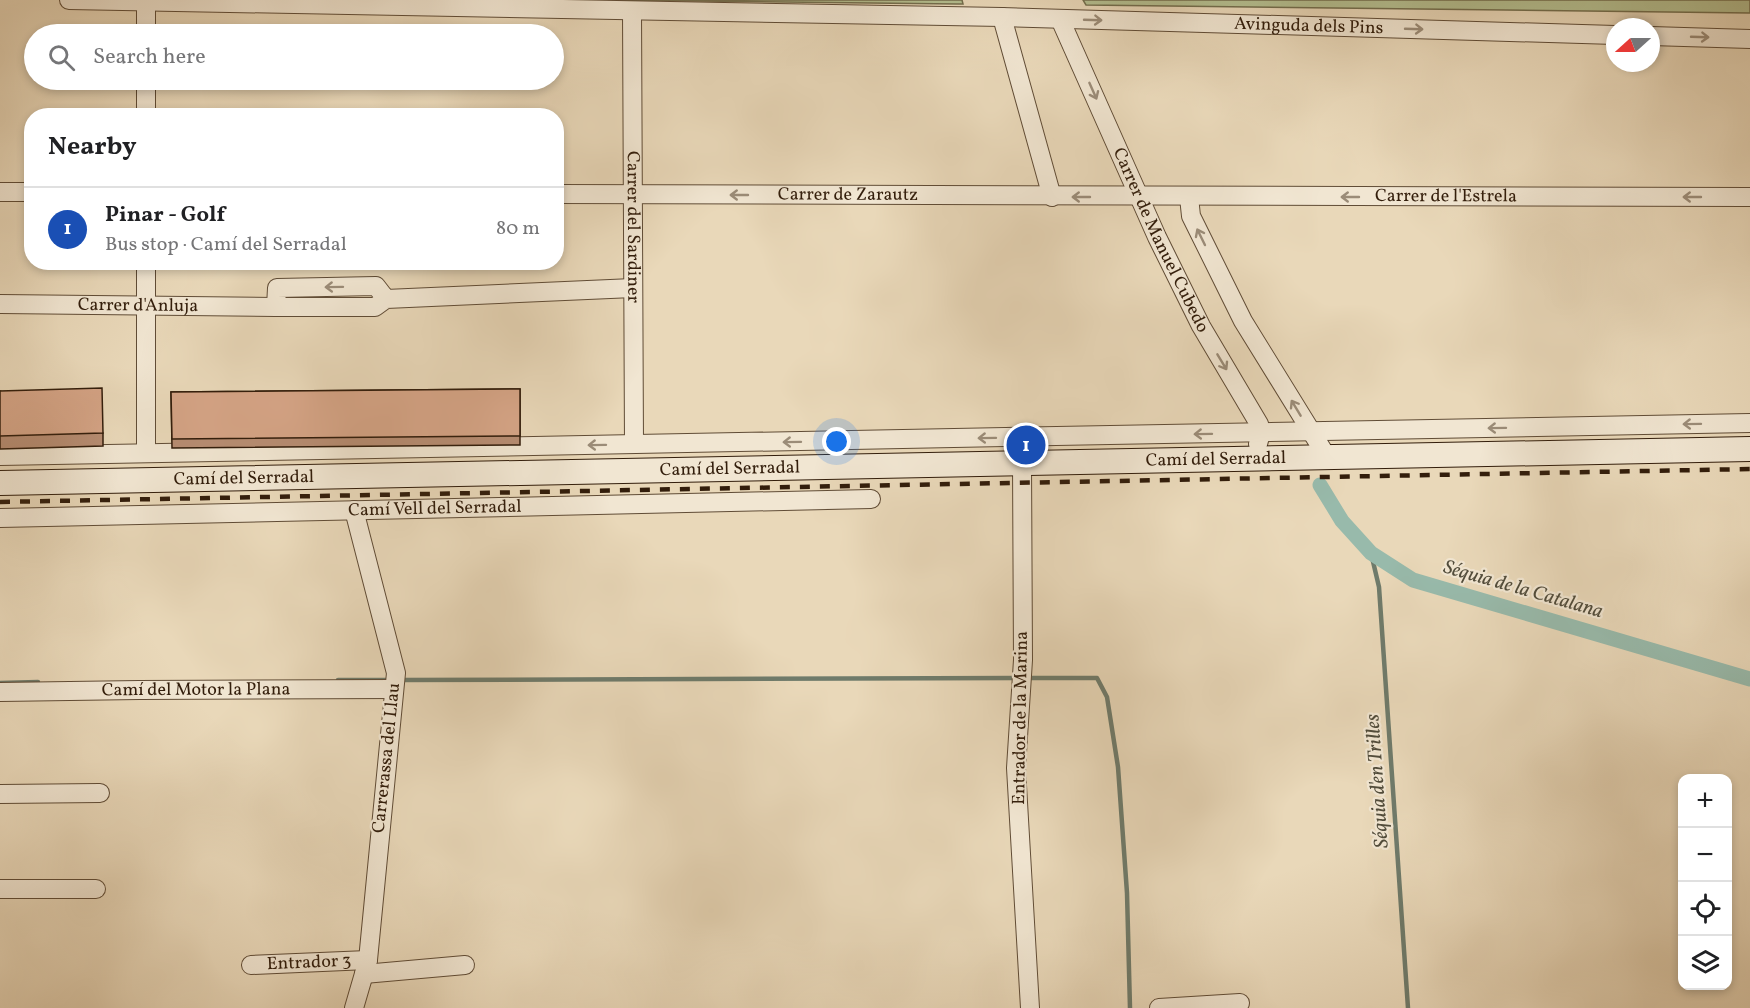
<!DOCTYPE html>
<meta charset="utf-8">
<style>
body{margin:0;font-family:Vollkorn,serif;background:#f2f2f2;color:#202124}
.controls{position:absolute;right:18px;bottom:18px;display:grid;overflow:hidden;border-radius:12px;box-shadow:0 3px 9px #0003}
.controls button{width:54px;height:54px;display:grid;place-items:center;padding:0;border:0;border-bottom:2px solid #e0e0e0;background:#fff;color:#202124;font:30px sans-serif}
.compass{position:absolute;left:1606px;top:18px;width:54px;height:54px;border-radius:50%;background:#fff;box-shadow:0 3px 9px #0003;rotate:249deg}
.you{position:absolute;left:837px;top:442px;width:21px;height:21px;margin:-15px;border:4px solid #fff;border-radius:50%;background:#1a73e8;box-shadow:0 0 0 9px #1a73e833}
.badge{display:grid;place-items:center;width:39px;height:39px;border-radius:50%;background:#1a73e8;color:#fff;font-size:20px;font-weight:700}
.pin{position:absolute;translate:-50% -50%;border:3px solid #fff;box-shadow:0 2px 6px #0006}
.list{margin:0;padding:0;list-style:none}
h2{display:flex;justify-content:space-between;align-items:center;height:78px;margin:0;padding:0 24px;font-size:26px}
h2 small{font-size:20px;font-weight:400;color:#757577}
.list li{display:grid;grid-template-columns:39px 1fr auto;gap:18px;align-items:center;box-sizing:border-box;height:84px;padding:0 24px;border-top:2px solid #e0e0e0}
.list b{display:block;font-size:22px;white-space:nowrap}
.list p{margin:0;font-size:20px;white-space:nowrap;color:#757577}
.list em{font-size:20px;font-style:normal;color:#757577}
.icon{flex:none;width:33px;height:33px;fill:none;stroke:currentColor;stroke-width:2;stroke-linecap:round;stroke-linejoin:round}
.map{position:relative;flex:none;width:1750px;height:1008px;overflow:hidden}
.search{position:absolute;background:#fff;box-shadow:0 3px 9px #0003;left:24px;top:24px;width:540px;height:66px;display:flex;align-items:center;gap:15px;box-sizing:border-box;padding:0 21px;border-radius:33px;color:#757577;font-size:22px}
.panel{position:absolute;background:#fff;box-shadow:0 3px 9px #0003;left:24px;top:108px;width:540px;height:162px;border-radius:24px}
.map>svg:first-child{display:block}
.green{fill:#b4bf91;stroke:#736e4e;stroke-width:1.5}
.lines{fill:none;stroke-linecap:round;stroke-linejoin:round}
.stream{stroke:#6f7b6b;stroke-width:4.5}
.canal{stroke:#98baab;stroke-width:15}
.street-casing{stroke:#604c36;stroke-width:20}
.secondary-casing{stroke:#321d0b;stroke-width:26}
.street{stroke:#f1e6d2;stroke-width:18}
.secondary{stroke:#f1e6d2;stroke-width:24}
.rail{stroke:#321d0b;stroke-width:4.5;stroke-dasharray:10 10;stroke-linecap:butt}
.wall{fill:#b78d73;stroke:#321d0b;stroke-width:1.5}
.building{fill:#d5a486;stroke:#321d0b;stroke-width:1.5}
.oneway{stroke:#9b8c78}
.labels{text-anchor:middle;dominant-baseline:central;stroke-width:4.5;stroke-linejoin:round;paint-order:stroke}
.street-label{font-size:18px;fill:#321d0b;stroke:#f1e6d2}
.water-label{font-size:20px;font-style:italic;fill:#514c3b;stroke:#f1e6d2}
</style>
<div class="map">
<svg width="1750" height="1008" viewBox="0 0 1750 1008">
<rect width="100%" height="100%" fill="#e9d8b9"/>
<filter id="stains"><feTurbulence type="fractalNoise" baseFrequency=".00333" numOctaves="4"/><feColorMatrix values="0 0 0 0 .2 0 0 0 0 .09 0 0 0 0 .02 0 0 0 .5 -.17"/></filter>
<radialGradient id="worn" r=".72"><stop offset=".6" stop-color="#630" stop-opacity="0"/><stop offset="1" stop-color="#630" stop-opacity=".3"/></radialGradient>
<path class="green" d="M613,0H962L963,4H957Z
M1083,0H1750V13L1086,5Z"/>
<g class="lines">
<path class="stream" d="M1371,553L1379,587L1408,1008
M1029,678H1097L1107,697L1118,767L1127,893L1130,1008
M338,680H392
M400,680L1017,678
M0,683L38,682"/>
<path class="canal" d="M1320,485L1342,521L1371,553L1413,580L1750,679"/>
<g class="street-casing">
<g id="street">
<path id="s1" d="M69,0L1002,17L1615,35"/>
<path id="s2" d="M632,11L634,444"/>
<path d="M1002,17L1052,197"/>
<path id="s3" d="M1060,19L1157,237L1201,326L1259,424L1261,433L1258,444"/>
<path d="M146,34V3"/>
<path d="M1651,36L1750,39"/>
<path d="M146,116V80"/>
<path d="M0,192H32"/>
<path id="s4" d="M556,194L1750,197"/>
<path d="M1189,197L1191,216L1243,321L1327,457"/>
<path d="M386,299L376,286L277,288L276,307H375L386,299L633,288"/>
<path id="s5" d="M0,304L276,307"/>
<path d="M146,453V262"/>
<path d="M0,456L1750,423"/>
<path d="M1022,463L1023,660L1016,768L1030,1008"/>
<path d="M354,510L396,673L368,960L354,1008"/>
<path id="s6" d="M0,518L871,499"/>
<path id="s7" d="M0,692L139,690L393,689"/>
<path d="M0,794L100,793"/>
<path d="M0,889H96"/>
<path id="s8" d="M251,965L368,960"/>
<path d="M364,974L465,965"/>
<path d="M1159,1008L1240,1003"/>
</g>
</g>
<g class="secondary-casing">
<g id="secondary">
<path id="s9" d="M0,483L1750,449"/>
</g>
</g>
<use href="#street" class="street"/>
<use href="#secondary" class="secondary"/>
<path class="rail" d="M0,502L1750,469"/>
</g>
<path class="wall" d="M520,389V445L172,448L171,392Z
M0,391L103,433V446L0,449Z"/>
<path class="building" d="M102,388L103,433L0,436V391Z
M520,389V436L172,439L171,392Z"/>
<defs><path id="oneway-shaft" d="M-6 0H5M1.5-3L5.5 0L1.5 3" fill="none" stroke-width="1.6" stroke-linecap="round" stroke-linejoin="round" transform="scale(1.5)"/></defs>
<g class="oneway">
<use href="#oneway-shaft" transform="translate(1093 20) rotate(2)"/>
<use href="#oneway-shaft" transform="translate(1414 29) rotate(2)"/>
<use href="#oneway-shaft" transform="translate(1700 37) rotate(2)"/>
<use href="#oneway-shaft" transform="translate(1093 91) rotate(66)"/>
<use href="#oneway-shaft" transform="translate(739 195) rotate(-180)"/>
<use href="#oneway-shaft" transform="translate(1081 197) rotate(180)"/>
<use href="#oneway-shaft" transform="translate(1350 197) rotate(-180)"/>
<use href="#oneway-shaft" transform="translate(1692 197) rotate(-180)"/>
<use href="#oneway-shaft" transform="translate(1201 237) rotate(-116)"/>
<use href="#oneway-shaft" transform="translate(334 287) rotate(179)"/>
<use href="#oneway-shaft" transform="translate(1222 362) rotate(59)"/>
<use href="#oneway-shaft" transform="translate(1296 408) rotate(-121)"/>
<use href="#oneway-shaft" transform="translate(1692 424) rotate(179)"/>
<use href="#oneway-shaft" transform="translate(1497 428) rotate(179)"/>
<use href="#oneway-shaft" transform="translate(1203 434) rotate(179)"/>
<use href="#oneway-shaft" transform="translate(987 438) rotate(179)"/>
<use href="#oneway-shaft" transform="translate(792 442) rotate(179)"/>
<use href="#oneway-shaft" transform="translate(597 445) rotate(179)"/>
</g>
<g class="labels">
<g class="street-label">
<text stroke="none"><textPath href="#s1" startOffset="1240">Avinguda dels Pins</textPath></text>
<text stroke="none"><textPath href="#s4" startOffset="292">Carrer de Zarautz</textPath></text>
<text stroke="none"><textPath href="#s4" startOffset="890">Carrer de l'Estrela</textPath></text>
<text stroke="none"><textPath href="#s2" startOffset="216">Carrer del Sardiner</textPath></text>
<text stroke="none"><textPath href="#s3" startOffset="243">Carrer de Manuel Cubedo</textPath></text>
<text stroke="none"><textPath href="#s5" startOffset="138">Carrer d'Anluja</textPath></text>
<text stroke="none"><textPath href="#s9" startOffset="1216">Camí del Serradal</textPath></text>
<text stroke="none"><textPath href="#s9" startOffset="730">Camí del Serradal</textPath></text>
<text stroke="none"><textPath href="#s9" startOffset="244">Camí del Serradal</textPath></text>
<text stroke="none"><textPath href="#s6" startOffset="435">Camí Vell del Serradal</textPath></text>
<text stroke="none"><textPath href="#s7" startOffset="196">Camí del Motor la Plana</textPath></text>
<text transform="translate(1021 718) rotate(-89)">Entrador de la Marina</text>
<text transform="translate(387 758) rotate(-84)">Carrerassa del Llau</text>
<text stroke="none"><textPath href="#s8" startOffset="58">Entrador 3</textPath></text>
</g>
<g class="water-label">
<text transform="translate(1523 590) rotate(16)">Séquia de la Catalana</text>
<text transform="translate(1378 781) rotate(-94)">Séquia d'en Trilles</text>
</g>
</g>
<rect width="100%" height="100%" filter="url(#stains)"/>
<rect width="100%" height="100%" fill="url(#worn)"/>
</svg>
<div class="controls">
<button>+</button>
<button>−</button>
<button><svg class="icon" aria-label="locate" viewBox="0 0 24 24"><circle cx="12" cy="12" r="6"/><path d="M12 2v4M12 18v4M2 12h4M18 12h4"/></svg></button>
<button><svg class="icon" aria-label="layers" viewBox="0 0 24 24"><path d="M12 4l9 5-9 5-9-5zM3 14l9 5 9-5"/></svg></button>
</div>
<svg class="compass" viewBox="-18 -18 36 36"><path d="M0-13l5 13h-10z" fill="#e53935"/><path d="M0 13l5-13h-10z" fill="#757577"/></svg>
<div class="you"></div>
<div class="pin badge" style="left:1026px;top:445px;background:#1a4fb4">1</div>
<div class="search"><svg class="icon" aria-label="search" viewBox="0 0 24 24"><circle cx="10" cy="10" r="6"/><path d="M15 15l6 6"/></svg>Search here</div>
<section class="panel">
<h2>Nearby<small></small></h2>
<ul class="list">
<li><span class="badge" style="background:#1a4fb4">1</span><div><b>Pinar - Golf</b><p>Bus stop · Camí del Serradal</p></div><em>80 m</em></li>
</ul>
</section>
</div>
